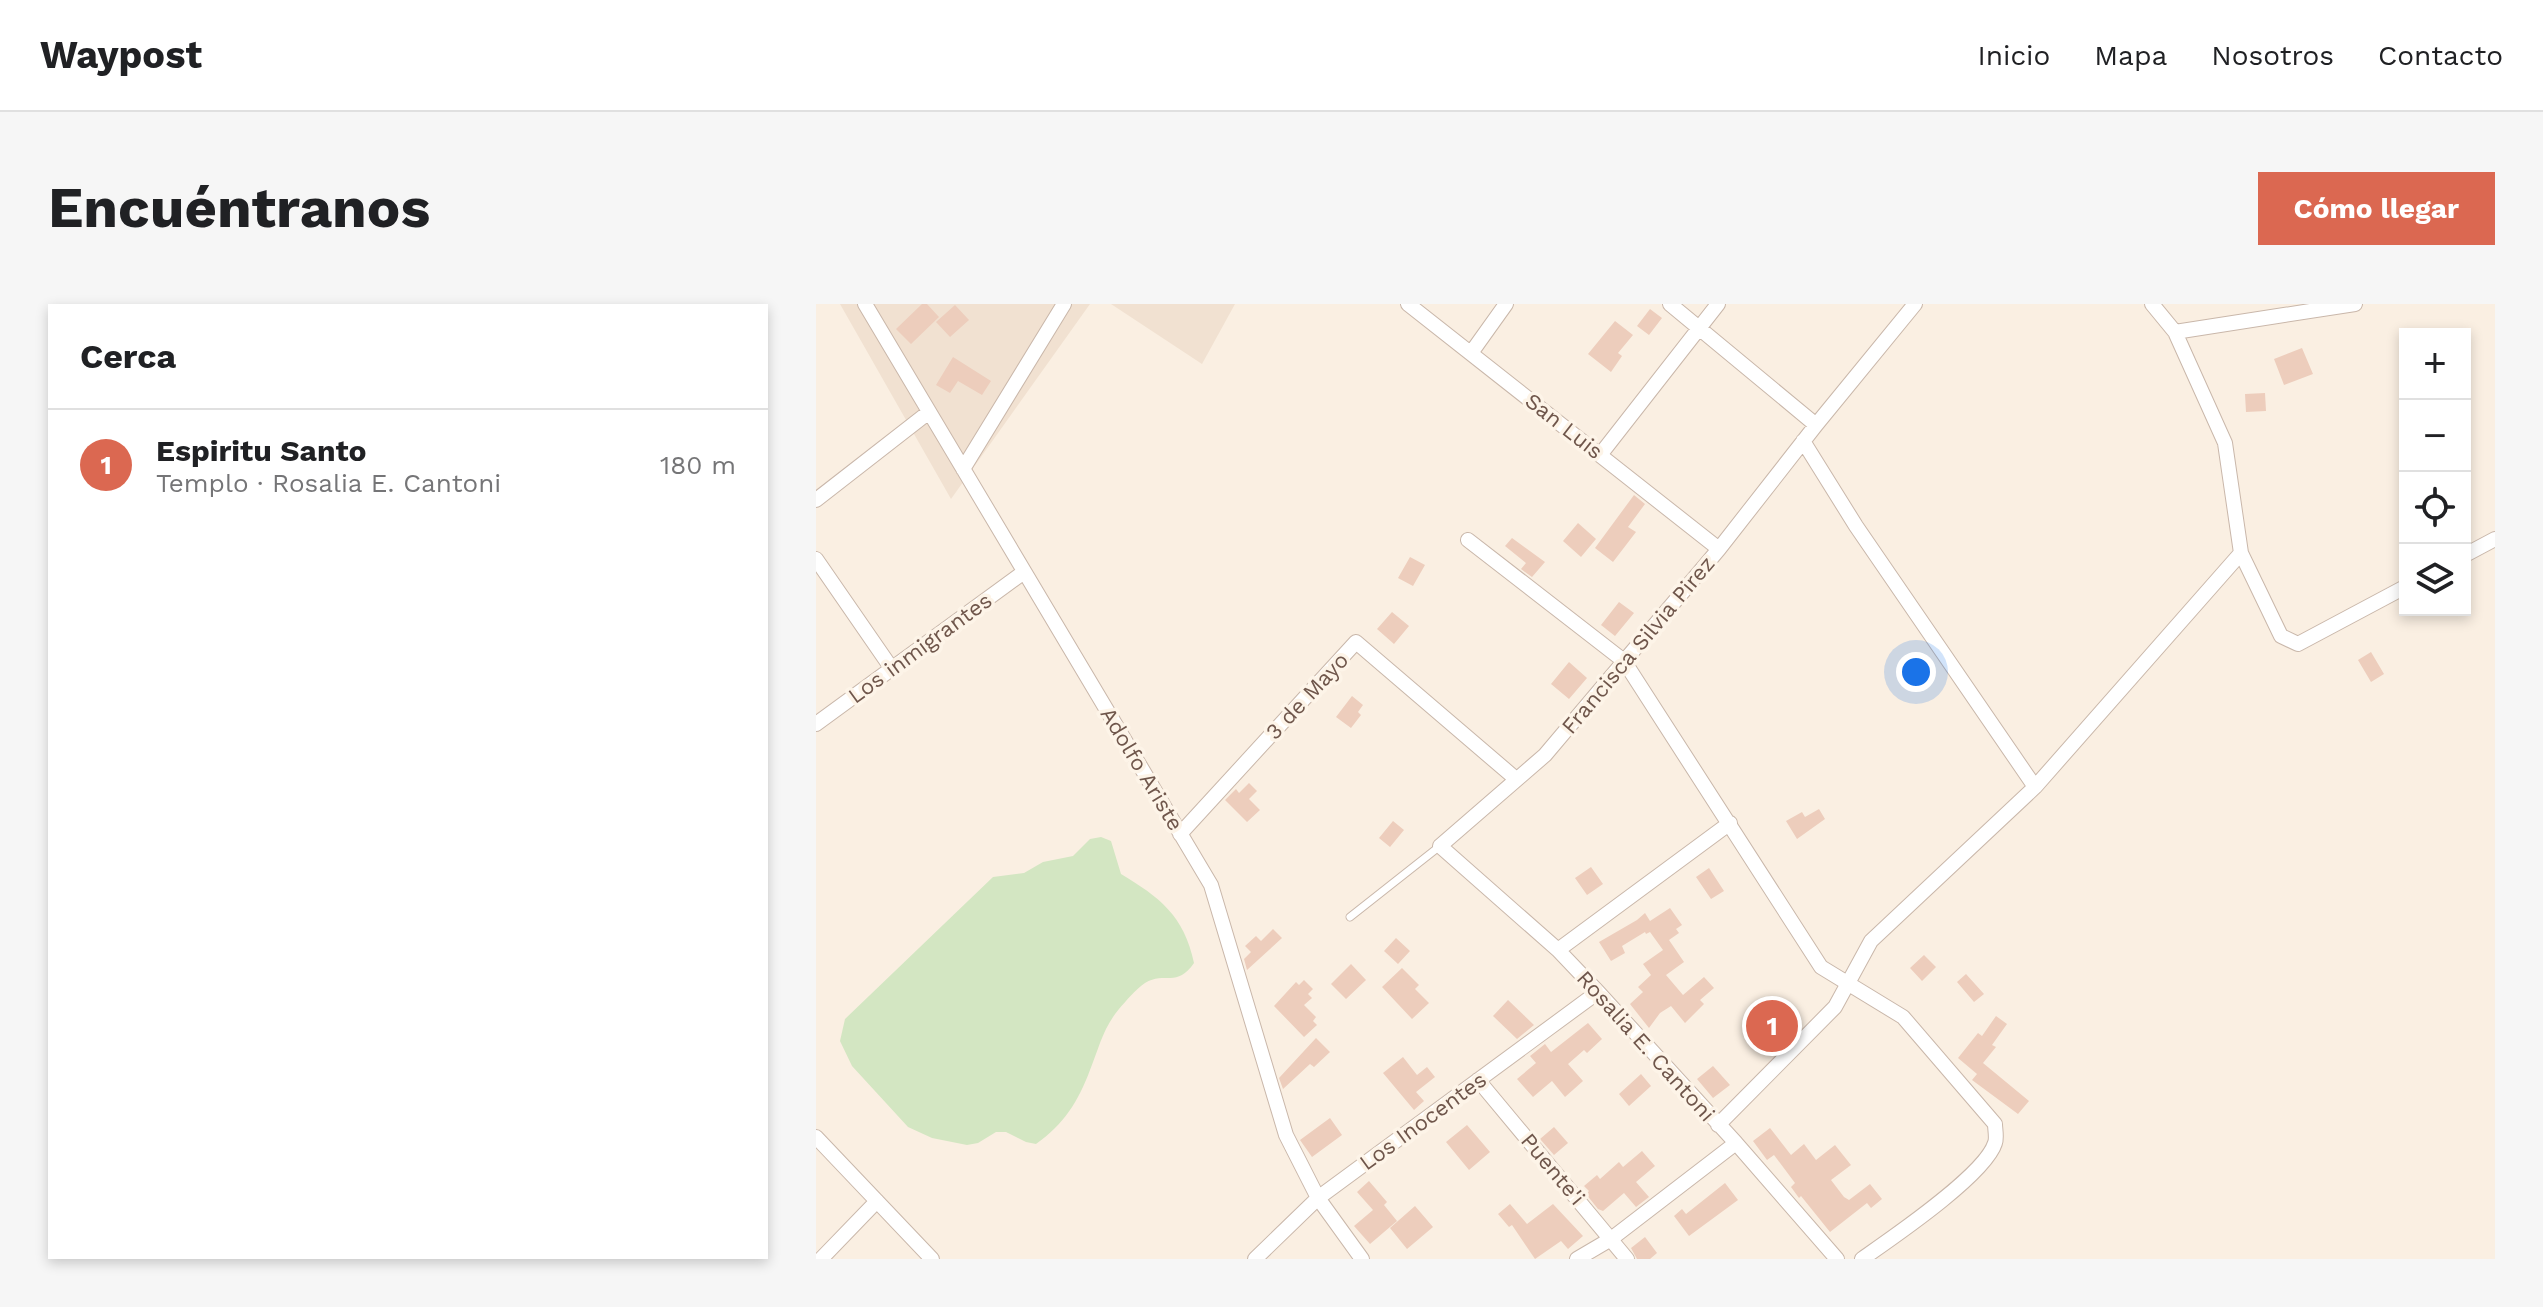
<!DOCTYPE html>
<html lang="es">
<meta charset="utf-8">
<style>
body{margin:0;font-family:"Work Sans",sans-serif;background:#f6f6f6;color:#202124}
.controls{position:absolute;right:24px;top:24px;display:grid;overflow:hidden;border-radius:0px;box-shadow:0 4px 12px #0003}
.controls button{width:72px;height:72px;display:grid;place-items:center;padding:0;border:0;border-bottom:2px solid #e0e0e0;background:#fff;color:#202124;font:40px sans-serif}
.you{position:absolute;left:1100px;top:368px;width:28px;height:28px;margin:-20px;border:6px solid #fff;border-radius:50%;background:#1a73e8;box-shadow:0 0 0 12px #1a73e833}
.badge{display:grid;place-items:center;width:52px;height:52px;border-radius:50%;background:#db6851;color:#fff;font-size:26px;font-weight:700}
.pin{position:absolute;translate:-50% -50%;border:4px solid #fff;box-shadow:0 2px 8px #0006}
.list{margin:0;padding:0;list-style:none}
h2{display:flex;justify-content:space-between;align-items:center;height:104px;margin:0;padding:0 32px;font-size:34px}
h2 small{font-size:26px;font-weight:400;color:#757577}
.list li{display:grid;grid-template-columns:52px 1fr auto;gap:24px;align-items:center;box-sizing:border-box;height:112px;padding:0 32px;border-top:2px solid #e0e0e0}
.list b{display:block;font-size:30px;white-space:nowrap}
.list p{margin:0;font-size:26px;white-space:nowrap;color:#757577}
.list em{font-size:26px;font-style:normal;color:#757577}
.icon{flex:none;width:44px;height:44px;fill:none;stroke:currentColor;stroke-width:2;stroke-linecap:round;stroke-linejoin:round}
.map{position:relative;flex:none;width:1679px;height:955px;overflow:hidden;border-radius:0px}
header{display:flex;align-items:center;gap:48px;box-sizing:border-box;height:112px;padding:0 40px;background:#fff;border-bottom:2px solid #e0e0e0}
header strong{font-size:38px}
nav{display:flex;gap:44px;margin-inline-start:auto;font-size:28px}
.intro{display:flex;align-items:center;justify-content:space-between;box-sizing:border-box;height:192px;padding:0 48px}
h1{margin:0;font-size:56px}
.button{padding:20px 36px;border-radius:0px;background:#db6851;color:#fff;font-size:28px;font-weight:700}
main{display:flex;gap:48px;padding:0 48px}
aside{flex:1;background:#fff;border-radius:0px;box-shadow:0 4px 12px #0003}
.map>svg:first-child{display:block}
.residential{fill:#f1e1d1}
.green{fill:#d3e6c2}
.building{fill:#edcdbc}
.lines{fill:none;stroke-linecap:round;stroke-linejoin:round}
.service-casing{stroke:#c9b7aa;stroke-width:9}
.minor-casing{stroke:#c9b7aa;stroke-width:16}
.service{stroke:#fff;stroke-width:7}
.minor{stroke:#fff;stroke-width:14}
.labels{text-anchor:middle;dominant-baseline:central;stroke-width:7;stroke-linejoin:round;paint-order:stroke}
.street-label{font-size:22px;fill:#6f564b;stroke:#fdf4e8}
</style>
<header>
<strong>Waypost</strong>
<nav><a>Inicio</a><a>Mapa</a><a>Nosotros</a><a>Contacto</a></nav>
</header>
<div class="intro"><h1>Encuéntranos</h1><a class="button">Cómo llegar</a></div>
<main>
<aside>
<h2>Cerca<small></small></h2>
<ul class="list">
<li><span class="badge">1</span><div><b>Espiritu Santo</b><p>Templo · Rosalia E. Cantoni</p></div><em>180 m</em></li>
</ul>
</aside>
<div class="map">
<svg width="1679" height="955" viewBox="0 0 1679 955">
<rect width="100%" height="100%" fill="#faefe2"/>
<path class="residential" d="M24,0H274L135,195Z
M295,0H419L386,60Z"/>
<path class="green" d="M285,533L295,537L305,570C343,593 368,611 378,659C361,684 349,667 329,679C320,685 310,697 303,705C287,724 283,744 274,766C262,798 248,820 220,840L210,838L190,828H180L162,839L151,841L116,834L92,823L36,762L24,737L29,715L177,573L208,569L227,558L257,552L274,535Z"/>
<path class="building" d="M106,0H111L123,13L95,40L80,25Z
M139,1L153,16L134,33L120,18Z
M834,5L846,14L833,31L821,22Z
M799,17L817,31L802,49L806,52L795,68L772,50Z
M1486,44L1497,70L1468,81L1458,55Z
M137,53L175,77L166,91L142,77L134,89L120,81Z
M1449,89L1450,107L1430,108L1429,90Z
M818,191L829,200L812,223L820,228L797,258L779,244Z
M762,219L780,235L765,253L747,237Z
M696,234L729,258L716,273L705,265L710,259L689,242Z
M594,253L609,261L597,282L582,274Z
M803,298L818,309L799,332L785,321Z
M576,308L593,322L578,340L561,325Z
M1555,348L1568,370L1555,378L1542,356Z
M753,358L771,374L753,395L735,380Z
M536,392L547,401L542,408L545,411L535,424L520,413Z
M433,479L441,487L433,495L444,506L431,518L409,496L420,485L423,489Z
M1003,505L1009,515L981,535L970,517L986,508L989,513Z
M577,517L588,526L574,543L563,534Z
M775,563L787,580L771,591L759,574Z
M893,564L908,587L895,595L880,573Z
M854,604L866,621L860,625L863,629L853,636L868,658L850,671L867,691L888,673L898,684L884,696L888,700L869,719L855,702L844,709L833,724L814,700L827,688L822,683L835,671L827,660L847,646L834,628L830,630L829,628L806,642L809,649L795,657L783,638L821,616L829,609L834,617Z
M457,625L466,634L431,666L428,655L435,648L429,642L440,632L445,637Z
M580,634L594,647L582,660L568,647Z
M1108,651L1120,663L1106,677L1094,664Z
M535,660L550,676L530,695L515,680Z
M586,664L603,681L599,685L613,699L596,715L566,683Z
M1150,670L1168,690L1158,698L1141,678Z
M488,676L497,685L492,690L496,694L488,701L500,713L497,717L501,721L488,733L458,702L480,678L483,681Z
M692,696L718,721L701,735L677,712Z
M963,704L973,717L953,733L943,721Z
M1180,712L1191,720L1176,741L1180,743L1167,759L1213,797L1202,810L1156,776L1161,770L1142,754L1162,729L1166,732Z
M772,719L786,735L771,749L768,746L752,760L767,777L749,793L736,777L717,793L701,775L720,759L714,752L729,740L735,748Z
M500,734L514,748L498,763L494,760L467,785L463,774Z
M587,753L601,771L611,763L619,773L600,788L608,797L598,806L567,769Z
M897,762L914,781L897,794L881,775Z
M825,770L835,782L813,802L803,790Z
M514,814L526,831L496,853L484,836Z
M651,821L674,848L653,866L630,838Z
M738,823L752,839L738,851L724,835Z
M954,824L975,851L988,840L1000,856L1019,841L1035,861L1015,876L1028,893L1033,896L1054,880L1066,895L1055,904L1051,899L1014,928L985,892L983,894L975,883L979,879L958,851L951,856L937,837Z
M826,847L839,862L820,878L833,893L820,903L808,889L787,907L782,905L770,890L773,887L768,882L781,871L784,875L803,858L807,863Z
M553,877L571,898L568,901L581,917L554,940L538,922L557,906L541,888Z
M909,879L922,896L873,932L858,912L866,905L870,910Z
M694,900L711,920L737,900L767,932L752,945L745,937L719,955L696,921L693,923L682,910Z
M599,902L617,923L591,945L574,924Z
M829,933L841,949L834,955H821L815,944Z"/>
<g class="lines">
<g class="service-casing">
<path id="service" d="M534,613L624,542"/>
</g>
<g class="minor-casing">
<path id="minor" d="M49,0L395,581L470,831L502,894L546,955
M592,0L903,245
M854,0L1000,121
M1336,0L1359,28L1409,139L1425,249
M1359,28L1539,0
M655,49L690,0
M987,137L1040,222L1219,483
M784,151L902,0
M147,165L248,0
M0,196L113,108
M652,236L808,357L1005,663L1087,713L1179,820C1179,825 1181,834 1179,839C1169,871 1076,934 1046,955
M1649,251L1679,235
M0,255L76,365
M0,420L208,268
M364,530L540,338L700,475
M742,646L914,519
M662,776L811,955
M902,821L1019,703L1055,637L1219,483L1425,249L1465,332L1482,340L1589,283
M0,833L116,955
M5,955L61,897
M439,955L502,894L782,688
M761,955L795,935L920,839
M1021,955L920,839L782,688L742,646L624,542L729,451L903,245L1000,121L1099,0"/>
</g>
<use href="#service" class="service"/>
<use href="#minor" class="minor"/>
</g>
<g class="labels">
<g class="street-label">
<text transform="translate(748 122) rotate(38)">San Luis</text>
<text transform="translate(822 341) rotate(-50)">Francisca Silvia Pirez</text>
<text transform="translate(104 344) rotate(-36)">Los inmigrantes</text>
<text transform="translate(491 392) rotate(-47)">3 de Mayo</text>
<text transform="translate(326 465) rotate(59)">Adolfo Ariste</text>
<text transform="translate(830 742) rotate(48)">Rosalia E. Cantoni</text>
<text transform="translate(607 817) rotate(-36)">Los Inocentes</text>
<text transform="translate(737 865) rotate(50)">Puente'i</text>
</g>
</g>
</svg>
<div class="controls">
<button>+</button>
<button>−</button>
<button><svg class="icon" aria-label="locate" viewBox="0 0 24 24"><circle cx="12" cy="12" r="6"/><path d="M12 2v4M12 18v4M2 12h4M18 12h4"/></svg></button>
<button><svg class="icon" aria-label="layers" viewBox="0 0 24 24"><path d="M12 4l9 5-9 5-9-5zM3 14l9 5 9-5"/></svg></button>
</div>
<div class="you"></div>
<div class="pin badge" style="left:956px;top:722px">1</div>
</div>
</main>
